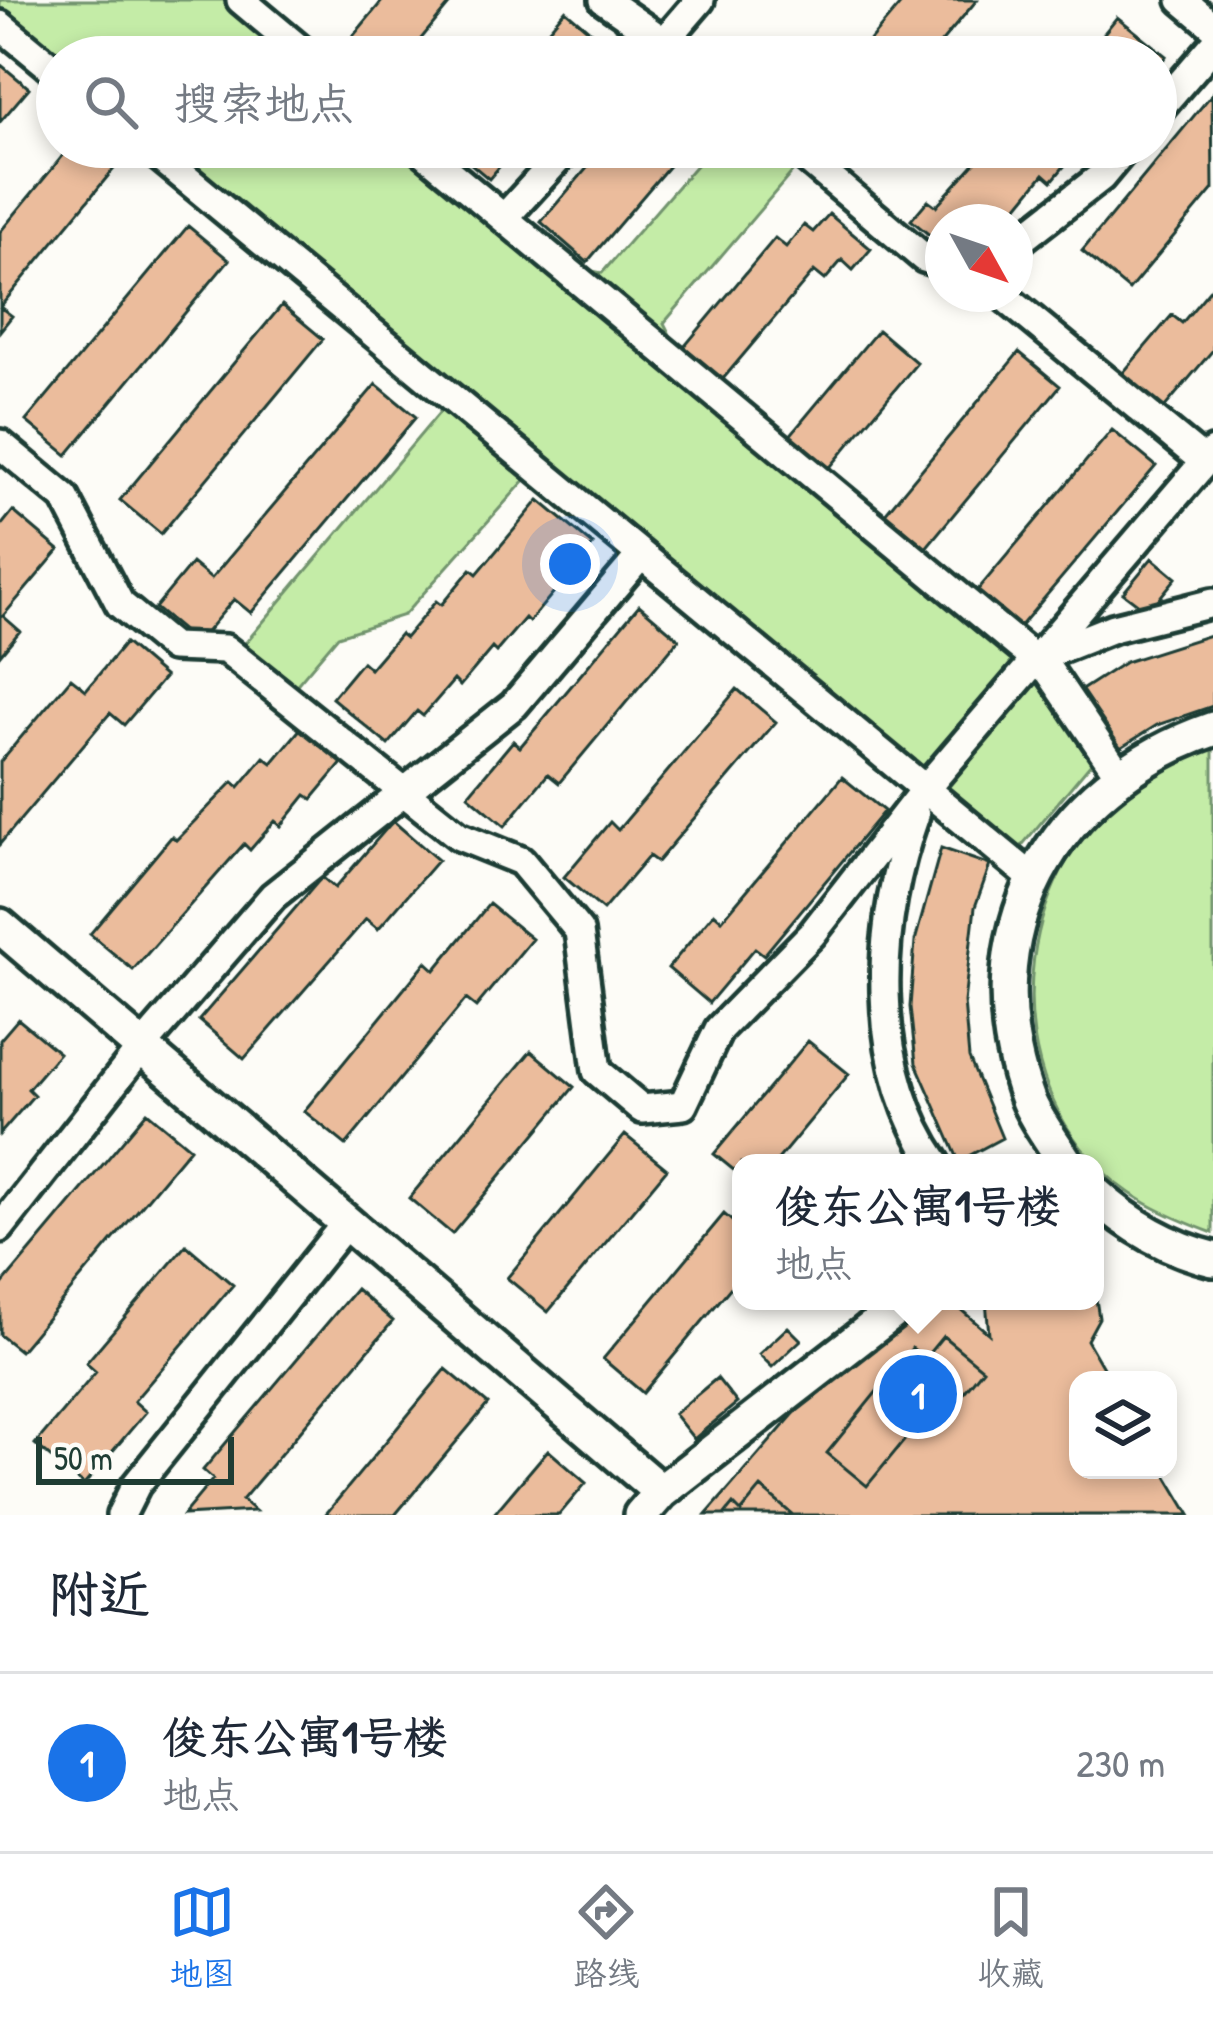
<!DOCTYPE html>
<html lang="zh">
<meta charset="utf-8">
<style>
body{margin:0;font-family:"Patrick Hand","LXGW WenKai TC",sans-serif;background:#f2f2f3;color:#1f2937}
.controls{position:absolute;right:36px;bottom:36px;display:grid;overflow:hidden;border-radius:24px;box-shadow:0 6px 18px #0003}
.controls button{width:108px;height:108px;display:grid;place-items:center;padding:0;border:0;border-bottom:3px solid #e0e1e3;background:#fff;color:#1f2937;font:60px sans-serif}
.compass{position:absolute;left:925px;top:204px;width:108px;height:108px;border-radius:50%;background:#fff;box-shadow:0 6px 18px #0003;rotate:130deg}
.scale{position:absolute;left:36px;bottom:30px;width:198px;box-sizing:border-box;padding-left:12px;border:6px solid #1f3d34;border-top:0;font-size:33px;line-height:42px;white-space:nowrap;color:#1f3d34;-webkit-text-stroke:9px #fdfcf7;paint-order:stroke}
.you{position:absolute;left:570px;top:564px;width:42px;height:42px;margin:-30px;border:9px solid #fff;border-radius:50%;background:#1a73e8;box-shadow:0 0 0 18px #1a73e833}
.badge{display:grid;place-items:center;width:78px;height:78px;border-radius:50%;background:#1a73e8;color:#fff;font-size:39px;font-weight:700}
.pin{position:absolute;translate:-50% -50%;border:6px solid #fff;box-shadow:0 3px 12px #0006}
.popup{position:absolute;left:732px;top:1154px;width:372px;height:156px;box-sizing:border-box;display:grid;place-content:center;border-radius:24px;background:#fff;filter:drop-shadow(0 3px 9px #0005);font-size:39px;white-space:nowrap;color:#747a83}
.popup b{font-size:45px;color:#1f2937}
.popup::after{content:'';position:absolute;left:50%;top:100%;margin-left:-24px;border:24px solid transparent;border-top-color:#fff}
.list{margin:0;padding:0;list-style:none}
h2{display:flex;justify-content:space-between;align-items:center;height:156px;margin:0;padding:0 48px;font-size:51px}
h2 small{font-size:39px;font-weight:400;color:#747a83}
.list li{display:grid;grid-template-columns:78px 1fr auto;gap:36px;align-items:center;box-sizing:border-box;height:180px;padding:0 48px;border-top:3px solid #e0e1e3}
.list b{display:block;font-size:45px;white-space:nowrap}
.list p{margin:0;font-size:39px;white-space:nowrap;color:#747a83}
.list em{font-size:39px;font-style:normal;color:#747a83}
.icon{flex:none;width:66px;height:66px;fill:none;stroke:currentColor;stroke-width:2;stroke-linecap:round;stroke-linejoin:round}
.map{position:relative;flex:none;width:1213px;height:1515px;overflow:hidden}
.search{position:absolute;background:#fff;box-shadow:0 6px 18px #0003;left:36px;right:36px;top:36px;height:132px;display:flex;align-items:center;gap:30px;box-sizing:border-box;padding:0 42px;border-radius:66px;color:#747a83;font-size:45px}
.sheet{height:336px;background:#fff}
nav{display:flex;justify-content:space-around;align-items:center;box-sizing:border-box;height:168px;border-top:3px solid #e0e1e3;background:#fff;font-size:33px;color:#747a83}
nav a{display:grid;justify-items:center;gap:6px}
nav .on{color:#1a73e8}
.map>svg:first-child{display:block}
.green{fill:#c4eca7;stroke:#72946e;stroke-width:3}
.building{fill:#ebbc9c;stroke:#1f3d34;stroke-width:3}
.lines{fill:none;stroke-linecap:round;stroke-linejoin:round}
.minor-casing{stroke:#1f3d34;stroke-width:36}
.tertiary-casing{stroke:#1f3d34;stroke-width:42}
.minor{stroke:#fdfcf7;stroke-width:27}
.tertiary{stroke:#fdfcf7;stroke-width:33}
</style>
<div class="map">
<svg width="1213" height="1515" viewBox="0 0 1213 1515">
<rect width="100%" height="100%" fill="#fdfcf7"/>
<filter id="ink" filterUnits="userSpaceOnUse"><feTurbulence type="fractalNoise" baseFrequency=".00833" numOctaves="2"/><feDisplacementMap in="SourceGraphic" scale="24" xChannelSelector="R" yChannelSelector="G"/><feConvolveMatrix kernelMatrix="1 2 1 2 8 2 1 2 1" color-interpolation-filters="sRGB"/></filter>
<g filter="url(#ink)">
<path class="green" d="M0,0H247L315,57H57L0,24Z
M145,147H422L563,265L602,273L712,147H780L800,163L664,323L695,384L1064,691L1107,744L1019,849L534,470L404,615L338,636L294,688L242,647L450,400Z
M1213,747V1233C1167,1216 1122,1196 1089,1157C994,1048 1020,864 1138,782C1160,767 1189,758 1213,747Z"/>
<path class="building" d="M383,0H453L406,57H344L339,53Z
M904,0H977L929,57H856Z
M565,10L603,42L591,57H525Z
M1117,17L1166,56L1156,69V57H1085Z
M0,64L29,88L0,122Z
M1212,94L1213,189L1129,290L1082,251Z
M70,147H98L118,164L0,307L12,316L0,331V232Z
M451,147H516L489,179Z
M605,147H685L587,262L541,222Z
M989,147H1080L1052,181L1044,174L1013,212L1006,206L993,222H943V246L911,220L928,200L936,206Z
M829,214L871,249L853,270L842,260L825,280L814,271L722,380L684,347L775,238L786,247L804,225L813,232Z
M188,226L229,260L67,455L26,421Z
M1213,286V350L1164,408L1122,374L1172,315L1182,323Z
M282,305L323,339L161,534L120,500Z
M878,330L917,363L827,471L788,438Z
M1019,352L1060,386L925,549L884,515Z
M376,384L416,417L251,613L234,599L197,643L155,608L192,563L211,579Z
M1112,430L1156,466L1019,628L976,592Z
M539,500L593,545L529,622L525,618L496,652L492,648L460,686L454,680L423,716L417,711L388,745L332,698L362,662L370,669L400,634L405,638L436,601L441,605L471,569L477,574Z
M13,511L59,550L3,616L20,631L0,655V527Z
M1152,558L1176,578L1148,612L1123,593Z
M639,605L679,639L559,783L548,774L505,826L468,795L513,741L520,747Z
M1213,634V706L1157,725L1117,750L1080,691L1125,662Z
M125,643L165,677L124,725L110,713L0,844V762L71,678L86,690Z
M737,689L776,722L657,862L649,856L603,910L564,877L610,822L618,830Z
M302,727L343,762L312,799L306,795L281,826L275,821L250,850L244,844L133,970L90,934L172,836L176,840L233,782L239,787L264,757L272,763Z
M842,777L884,811L764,955L755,948L709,1003L668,968L714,913L722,920Z
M393,821L438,860L378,929L366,919L244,1059L199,1020L322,877L335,888Z
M941,848L990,865L975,907L964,1002L969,1058L1002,1138L959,1161L916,1063L910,1007L915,941Z
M489,904L532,939L476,1007L466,999L346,1145L304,1111L426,962L435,970Z
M18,1019L59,1053L28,1089L34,1095L0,1134V1040Z
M808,1041L849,1074L775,1163H741V1176L714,1154Z
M531,1051L574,1087L452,1234L409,1198Z
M147,1112L190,1148L20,1351L0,1335V1287Z
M625,1135L667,1169L548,1312L507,1278Z
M724,1214L741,1229V1275L643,1393L603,1359Z
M186,1245L233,1285L134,1401L146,1412L84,1485L35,1444L96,1372L86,1363Z
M356,1289L393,1321L242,1500L255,1511L183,1515L213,1479L203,1470Z
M1095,1293L1099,1318L1087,1340L1110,1380H1078V1470H1163L1190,1515H706L892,1301H951L989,1334L986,1301H1095Z
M788,1327L801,1340L772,1367L759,1354Z
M943,1336L983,1369L934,1430L921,1420L867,1486L827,1453L912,1348L925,1358Z
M446,1369L488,1404L395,1515H325Z
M717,1378L737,1403L694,1439L674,1414Z
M548,1450L586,1483L559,1515H493Z
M761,1488L793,1515H724L733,1504L741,1512Z"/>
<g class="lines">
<g class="minor-casing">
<path id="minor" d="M241,0L309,57
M604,0L686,57
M1182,0L1213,26
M0,25L57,72
M651,57L700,0
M1156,112L1213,46
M148,147L1035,880
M418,147L1049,671L1120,776
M793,147L924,258L943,264
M504,218L569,147
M1015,244L1101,177L1126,147
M1001,294L1205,462
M0,444L65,498L120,604L172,647L225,649L459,836L521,861L579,931L597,1071L642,1109L683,1105L719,1029L812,934L925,789L1213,452
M1040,657L1113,628L1213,603
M915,815C876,924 867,1063 936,1163
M0,1228L143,1046L273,896L514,705L641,555
M121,1515L136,1485L347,1222"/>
</g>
<g class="tertiary-casing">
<path id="tertiary" d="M0,926L661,1492
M1066,1163C1054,1143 1037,1122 1028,1100C967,935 1052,784 1213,729
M1095,1194C1129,1225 1168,1248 1213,1259
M641,1515L661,1492L907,1301"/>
</g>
<use href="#minor" class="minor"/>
<use href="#tertiary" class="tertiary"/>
</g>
</g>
</svg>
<div class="controls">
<button><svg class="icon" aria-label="layers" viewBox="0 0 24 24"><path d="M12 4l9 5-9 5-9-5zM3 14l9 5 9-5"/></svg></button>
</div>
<svg class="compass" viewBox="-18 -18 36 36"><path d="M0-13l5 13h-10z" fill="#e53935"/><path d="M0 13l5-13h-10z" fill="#747a83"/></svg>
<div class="scale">50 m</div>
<div class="you"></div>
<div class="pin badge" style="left:918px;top:1394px">1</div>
<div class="popup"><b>俊东公寓1号楼</b>地点</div>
<div class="search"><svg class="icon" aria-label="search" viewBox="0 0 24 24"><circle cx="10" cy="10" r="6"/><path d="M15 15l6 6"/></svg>搜索地点</div>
</div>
<section class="sheet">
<h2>附近<small></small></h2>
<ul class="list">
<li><span class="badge">1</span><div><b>俊东公寓1号楼</b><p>地点</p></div><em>230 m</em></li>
</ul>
</section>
<nav>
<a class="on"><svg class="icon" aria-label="map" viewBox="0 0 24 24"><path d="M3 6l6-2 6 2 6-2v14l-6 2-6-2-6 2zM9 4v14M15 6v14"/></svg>地图</a>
<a><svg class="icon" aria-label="directions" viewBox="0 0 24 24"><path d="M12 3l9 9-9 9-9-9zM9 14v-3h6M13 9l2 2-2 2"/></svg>路线</a>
<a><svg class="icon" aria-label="saved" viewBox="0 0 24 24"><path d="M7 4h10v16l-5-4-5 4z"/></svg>收藏</a>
</nav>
